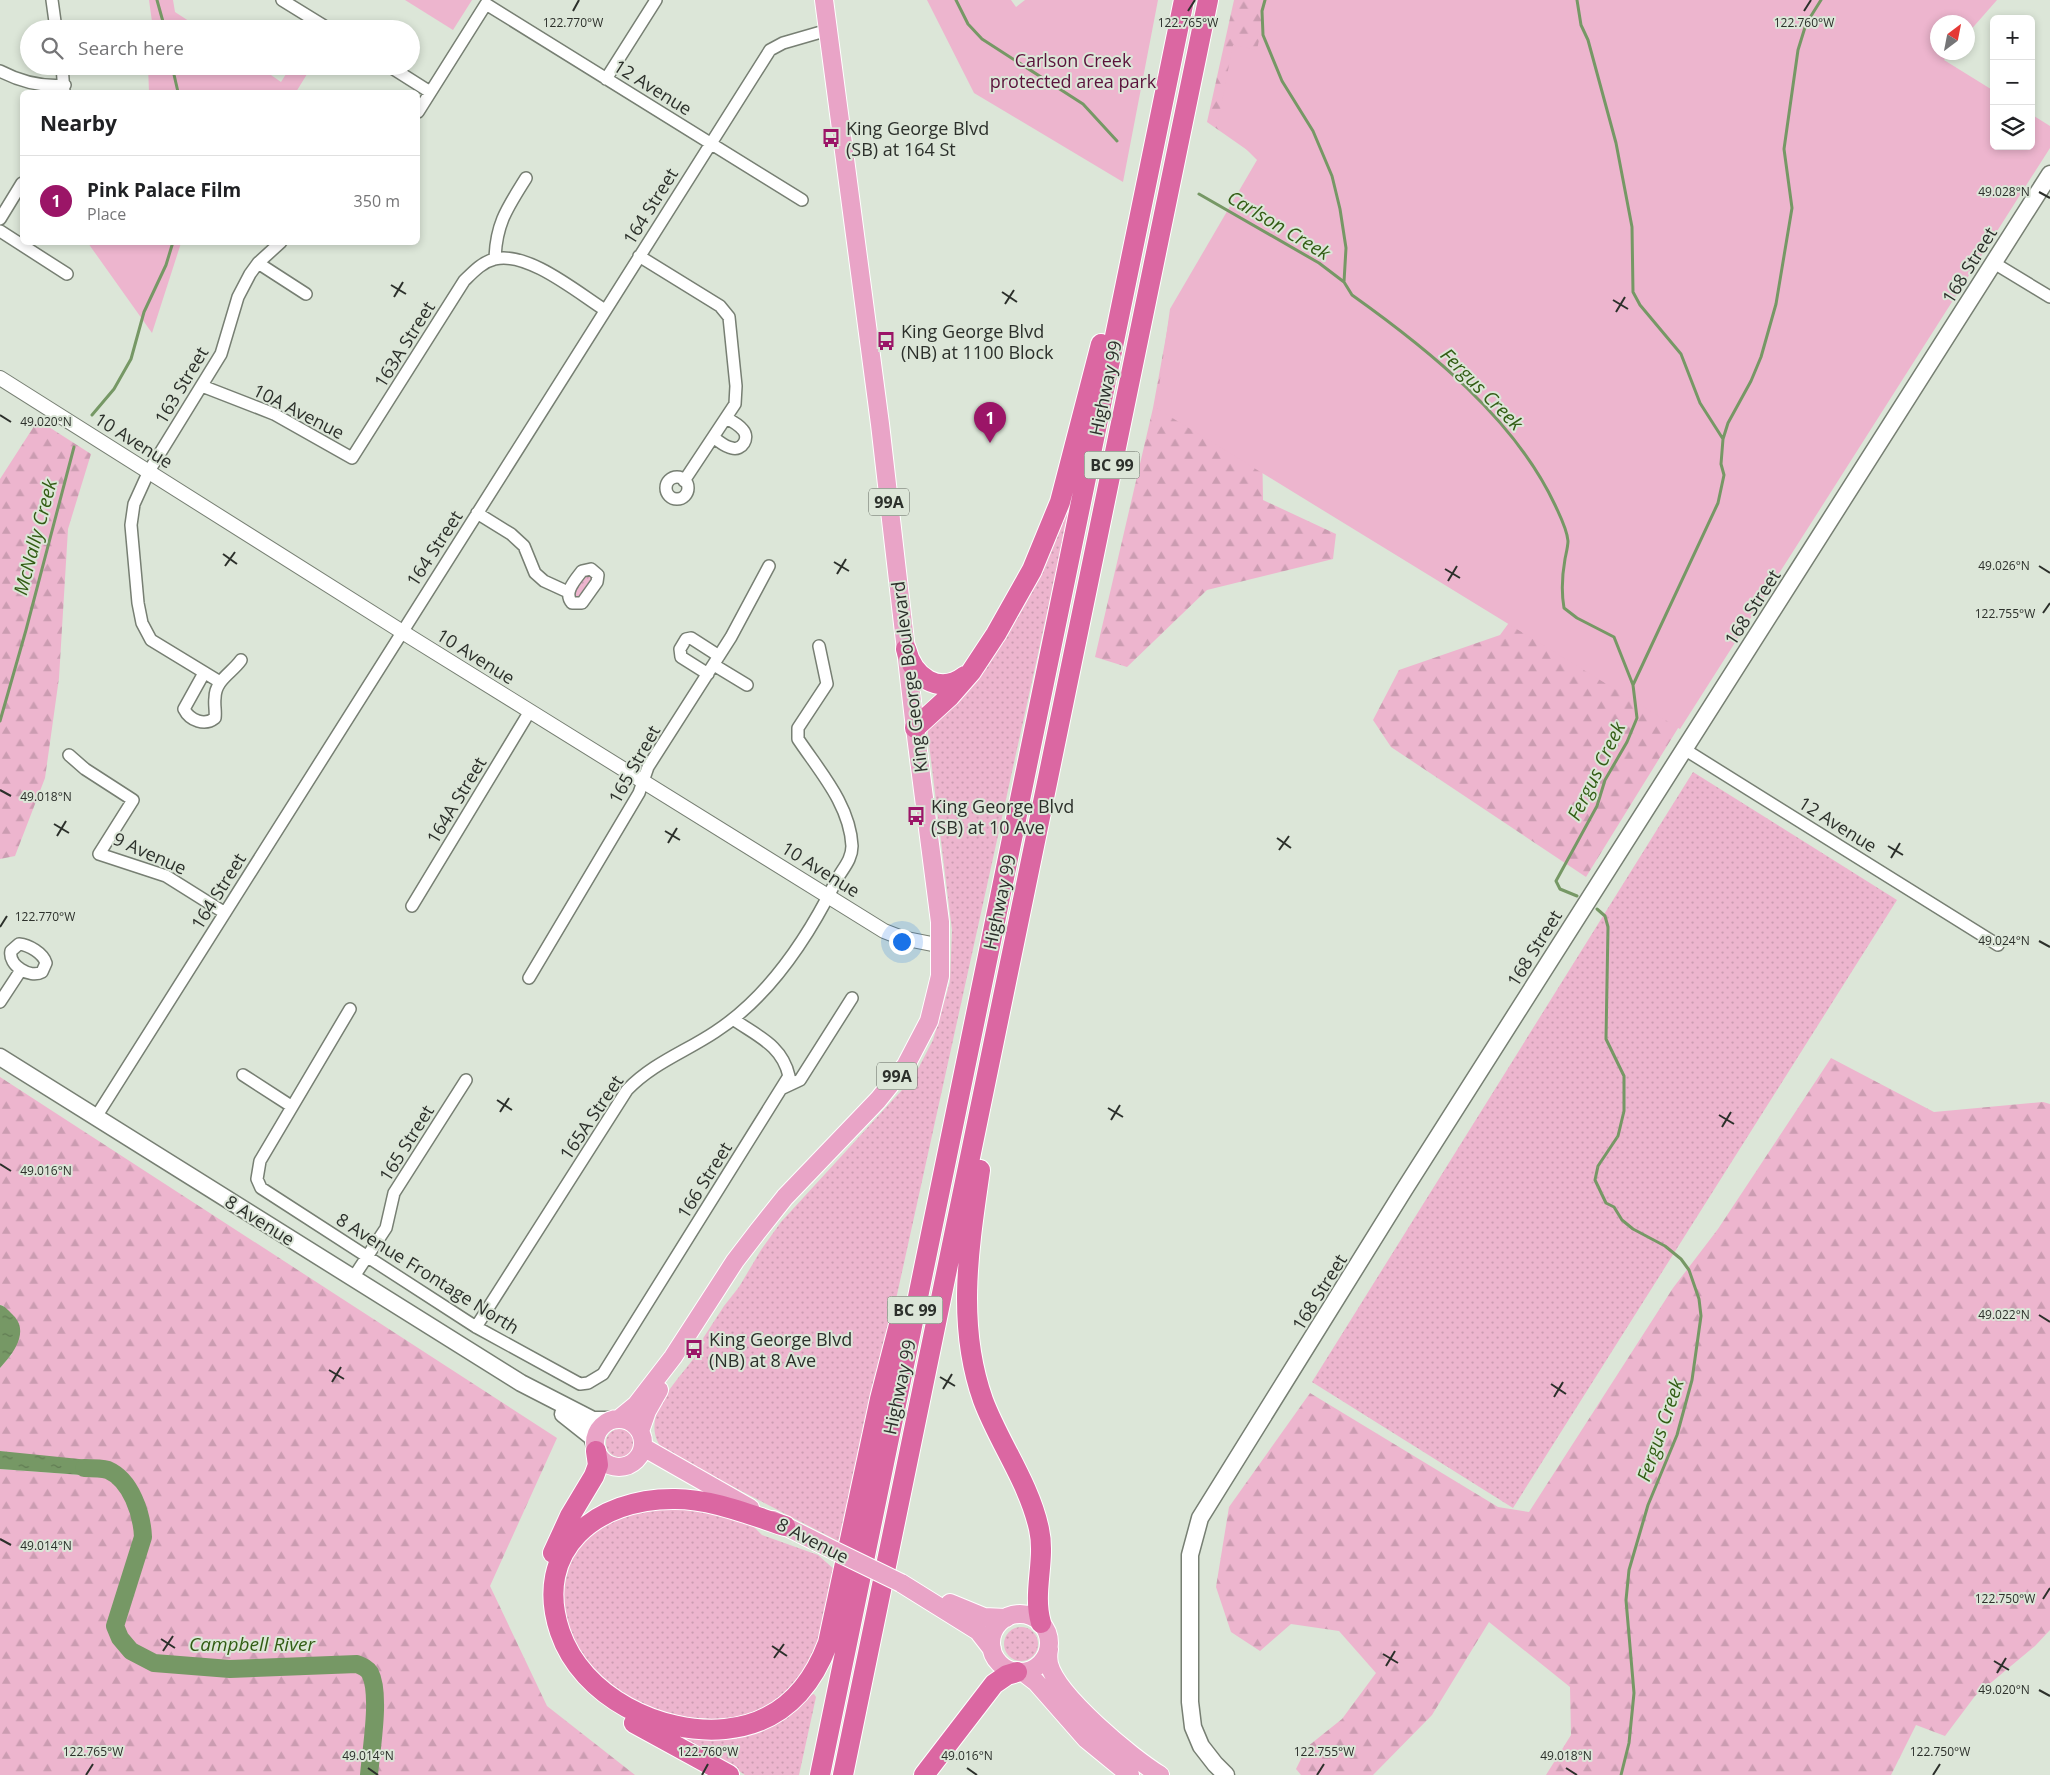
<!DOCTYPE html>
<meta charset="utf-8">
<style>
body{margin:0;font-family:"Open Sans",sans-serif;background:#f6f6f6;color:#202124}
.controls{position:absolute;right:15px;top:15px;display:grid;overflow:hidden;border-radius:8px;box-shadow:0 2px 8px #0003}
.controls button{width:45px;height:45px;display:grid;place-items:center;padding:0;border:0;border-bottom:1px solid #e0e0e0;background:#fff;color:#202124;font:25px sans-serif}
.compass{position:absolute;left:1930px;top:15px;width:45px;height:45px;border-radius:50%;background:#fff;box-shadow:0 2px 8px #0003;rotate:32deg}
.you{position:absolute;left:901px;top:941px;width:18px;height:18px;margin:-12px;border:4px solid #fff;border-radius:50%;background:#1a73e8;box-shadow:0 0 0 8px #1a73e833}
.badge{display:grid;place-items:center;width:32px;height:32px;border-radius:50%;background:#9b1567;color:#fff;font-size:16px;font-weight:700}
.pin{position:absolute;translate:-50% -41px;filter:drop-shadow(0 1px 2px #0008)}
.pin::after{content:'';position:absolute;top:26px;width:18px;height:15px;background:inherit;clip-path:polygon(0 0,100% 0,50% 100%)}
.list{margin:0;padding:0;list-style:none}
h2{display:flex;justify-content:space-between;align-items:center;height:65px;margin:0;padding:0 20px;font-size:21px}
h2 small{font-size:16px;font-weight:400;color:#757577}
.list li{display:grid;grid-template-columns:32px 1fr auto;gap:15px;align-items:center;box-sizing:border-box;height:90px;padding:0 20px;border-top:1px solid #e0e0e0}
.list b{display:block;font-size:19px;white-space:nowrap}
.list p{margin:0;font-size:16px;white-space:nowrap;color:#757577}
.list em{font-size:16px;font-style:normal;color:#757577}
.icon{flex:none;width:28px;height:28px;fill:none;stroke:currentColor;stroke-width:2;stroke-linecap:round;stroke-linejoin:round}
.map{position:relative;flex:none;width:2050px;height:1775px;overflow:hidden}
.search{position:absolute;background:#fff;box-shadow:0 2px 8px #0003;left:20px;top:20px;width:400px;height:55px;display:flex;align-items:center;gap:12px;box-sizing:border-box;padding:0 18px;border-radius:28px;color:#757577;font-size:19px}
.panel{position:absolute;background:#fff;box-shadow:0 2px 8px #0003;left:20px;top:90px;width:400px;height:155px;border-radius:8px}
.map>svg:first-child{display:block}
.grass{fill:url(#grass-dots)}
.forest{fill:url(#forest-firs)}
.park{fill:#edb5ce}
.water{fill:url(#water-ripples)}
.lines{fill:none;stroke-linecap:round;stroke-linejoin:round}
.stream{stroke:#769865;stroke-width:3}
.river{stroke:#769865;stroke-width:18}
.minor-casing{stroke:#777f73;stroke-width:14}
.tertiary-casing{stroke:#777f73;stroke-width:16}
.secondary-casing{stroke:#777f73;stroke-width:19}
.primary-casing{stroke:#fff;stroke-width:20}
.motorway-casing{stroke:#fff;stroke-width:22}
.minor{stroke:#fff;stroke-width:11}
.tertiary{stroke:#fff;stroke-width:14}
.secondary{stroke:#fff;stroke-width:16}
.primary{stroke:#e9a4c7;stroke-width:18}
.motorway{stroke:#db67a2;stroke-width:20}
.primary-bridge-casing{stroke:#fff;stroke-width:20;stroke-linecap:butt}
.primary-bridge{stroke:#e9a4c7;stroke-width:18}
.ticks{fill:none;stroke:#2c302b;stroke-width:2}
.labels{text-anchor:middle;dominant-baseline:central;stroke-width:4;stroke-linejoin:round;paint-order:stroke}
.shield{fill:#dce6d8;stroke:#61675f;stroke-width:1}
.shield-label{font-size:16px;font-weight:bold;fill:#2c302b}
.park-label{font-size:18px;fill:#5a123b;stroke:#dce6d8}
.street-label{font-size:18px;fill:#2c302b;stroke:#dce6d8}
.poi-label{font-size:18px;fill:#2c302b;stroke:#dce6d8;text-anchor:start}
.water-label{font-size:19px;font-style:italic;fill:#325d14;stroke:#dce6d8}
.ticks-label{font-size:12px;text-anchor:middle;fill:#2c302b;stroke:#dce6d8;stroke-width:4;stroke-linejoin:round;paint-order:stroke}
</style>
<div class="map">
<svg width="2050" height="1775" viewBox="0 0 2050 1775">
<defs>
<pattern id="grass-dots" width="8" height="8" patternUnits="userSpaceOnUse" patternTransform="scale(1.25)"><rect width="8" height="8" fill="#edb5ce"/><path d="M2 2h.1M6 6h.1" fill="none" stroke="#cb9cb1" stroke-width="1.8" stroke-linecap="round"/></pattern>
<pattern id="forest-firs" width="22" height="20" patternUnits="userSpaceOnUse" patternTransform="scale(1.25)"><rect width="22" height="20" fill="#edb5ce"/><path d="M5 1l3.5 6h-7zM16 11l3.5 6h-7z" fill="#cb9cb1"/></pattern>
<pattern id="water-ripples" width="26" height="14" patternUnits="userSpaceOnUse" patternTransform="scale(1.25)"><rect width="26" height="14" fill="#769865"/><path d="M2 4q2-2 4 0t4 0M15 11q2-2 4 0t4 0" fill="none" stroke="#617c53"/></pattern>
</defs>
<rect width="100%" height="100%" fill="#dce6d8"/>
<path class="grass" d="M1085,440L847,1522L838,1541L664,1451C632,1415 689,1372 705,1342L702,1340L724,1306L739,1287L761,1250L781,1222L902,1090L919,1067L933,1040L950,982L952,930L928,736V726L972,684Z
M590,574L593,577L583,597L576,598L573,592L584,576Z
M1693,772L1897,900L1513,1508L1312,1382Z
M606 1443a14 14 0 1 1 28 0a14 14 0 1 1-28 0Z
M649,1507L706,1510L751,1524L762,1535L818,1555L835,1570C828,1603 820,1659 798,1684C722,1769 531,1687 568,1571C575,1546 588,1538 608,1523C613,1520 618,1515 623,1513C632,1510 641,1509 649,1507Z
M1004 1644a17 17 0 1 1 34 0a17 17 0 1 1-34 0Z
M814,1694L816,1697L799,1775H745L723,1760L672,1734L691,1733Z"/>
<path class="forest" d="M1234,0H1372L1824,492L1586,877L1391,747L1373,720L1399,670L1500,635L1519,609L1262,439L1263,500L1336,534L1333,559L1207,590L1127,667L1095,657L1153,408L1171,309L1260,159L1207,122Z
M38,420L91,454L68,529L59,678L45,778L15,856L0,859V479Z
M1831,1058L1934,1112L2043,1102L2050,1104V1630L2035,1646L1975,1696L1945,1736L1916,1725L1891,1775H1546L1571,1735L1570,1687L1489,1622L1432,1715L1373,1775H1301L1296,1769L1307,1747L1342,1719L1376,1673L1339,1631L1291,1624L1260,1651L1231,1632L1216,1587L1229,1507L1310,1393L1498,1507L1529,1512L1673,1288L1718,1229Z
M0,1077L557,1438L490,1586L547,1706L635,1775H0V1469L95,1476L0,1451V1368L12,1354L4,1306L0,1305Z"/>
<path class="park" d="M149,0H173L175,12L201,29H153Z
M405,0H472L453,30Z
M927,0H1011L1016,7L1025,0H1158L1123,182L974,93Z
M1267,0H1997L1968,33V22H1938V52L1950,53L1944,60L1994,91V146H2031V114L2050,126V148L1680,729L1156,408L1170,309L1257,160L1218,121L1233,45L1257,50Z
M148,66H258L281,82L291,66H312L296,92H149Z
M88,243H181L152,333Z"/>
<path class="water" d="M0,1305C5,1306 8,1310 12,1314C31,1331 13,1354 0,1368Z
M0,1451L89,1460L106,1470L95,1476L0,1469Z"/>
<g class="lines">
<path class="stream" d="M157,0L165,29
M956,0L968,24L982,39L1083,104L1117,141
M1265,0L1262,11L1263,35L1282,81L1313,131L1332,176L1340,209L1346,248L1344,282L1352,295C1428,349 1515,419 1555,505C1560,516 1567,529 1568,541C1568,546 1566,554 1565,559C1562,576 1561,591 1564,608L1577,618L1614,637L1633,685L1637,718L1627,742L1605,780L1597,806L1556,881L1560,889L1577,896
M1577,0L1581,25L1588,40L1616,143L1632,227L1633,292L1640,305L1681,354L1700,403L1723,439
M172,66L178,92
M1199,194L1319,263L1344,282
M92,415L114,389L131,359L144,312L166,265L173,242
M1633,685L1718,503L1724,475L1721,464L1723,439L1728,423L1751,381L1761,357L1776,304L1792,208L1784,149L1798,50L1806,24L1821,0
M0,721L26,630L74,447
M1597,909L1605,916L1608,927L1606,1039L1624,1076V1111L1618,1136L1598,1166L1595,1180L1606,1203L1614,1207L1622,1220L1633,1229L1665,1246L1681,1259L1689,1270L1699,1299L1701,1316L1692,1380L1677,1435L1648,1505L1629,1570L1626,1600L1634,1693L1629,1743L1621,1775"/>
<path class="river" d="M84,1468C91,1468 101,1468 108,1470C131,1480 142,1514 143,1537L115,1626L120,1638L131,1651L154,1663L230,1669L357,1664C362,1666 367,1668 370,1673C381,1694 371,1750 369,1775"/>
<g class="minor-casing">
<path id="minor" d="M52,0L56,29
M282,0L329,29
M62,66L64,92
M389,66L430,92
M0,71C21,82 42,87 65,85
M606,79L656,0
M418,112L486,4L802,200
M0,219L22,183
M0,231L67,274
M639,256L720,306L729,317L736,386L735,404L684,481
M495,259C496,223 508,207 526,178
M258,263L306,294
M1994,263L2050,297
M202,386L274,414L352,458L464,281C473,272 482,262 495,259C528,251 578,293 605,310
M714,438C719,441 725,447 732,448C742,451 750,438 743,430C739,425 732,421 726,418
M666 488a11 11 0 1 1 22 0a11 11 0 1 1-22 0Z
M477,513L511,534L524,546L535,573L544,581L568,592
M591,569L598,575L597,582L582,603H572C563,593 575,580 582,571Z
M714,665L747,685
M204,673L184,709C190,721 205,726 215,718C216,711 214,705 215,698C215,680 232,673 241,660
M708,674L681,657L680,649L686,639L691,638L719,656
M220,682L151,640L142,623L138,603L131,525L134,504L149,471L221,354L238,297L250,274L258,263L281,242
M1684,749L1998,945
M69,755L85,769L133,800L99,854L166,876L225,913
M412,906L530,711
M19,944C29,945 43,953 46,963L42,972C30,979 8,965 11,951Z
M529,978L639,793L648,767L731,637L769,566
M0,1002L21,970
M350,1009L260,1161L257,1179L261,1188L476,1327L580,1384L588,1383L603,1374L789,1076C782,1045 757,1036 733,1019
M243,1075L291,1106
M783,1088L800,1080L852,998
M96,1117L770,50L783,43L828,30
M353,1278L386,1228L394,1193L466,1080
M476,1327L627,1090C653,1063 685,1052 715,1032C769,997 807,939 835,883C841,870 852,861 852,846C850,805 820,772 798,739V728L827,684L819,646"/>
</g>
<g class="tertiary-casing">
<path id="tertiary" d="M0,378L412,638L884,931L902,938L942,946"/>
</g>
<g class="secondary-casing">
<path id="secondary" d="M0,1057L521,1383L593,1420H613
M563,1414L592,1437L595,1446
M1226,1775L1215,1764L1201,1746L1193,1727L1190,1702V1555L1200,1518L1404,1190L2050,174"/>
</g>
<g class="primary-casing">
<path id="primary" d="M595 1443a24 24 0 1 1 48 0a24 24 0 1 1-48 0Z
M619,1419L636,1405L673,1357L735,1261L758,1231L785,1197L878,1100L906,1065L929,1021L940,976V922L915,728L880,424L824,0
M640,1431L647,1411L659,1390
M643,1447L750,1508
M773,1520L835,1551
M901,1583L978,1631L992,1649
M950,1603L984,1617L1006,1618
M991 1643a29 29 0 1 1 58 0a29 29 0 1 1-58 0Z
M1049,1649C1048,1654 1048,1659 1049,1664C1057,1696 1132,1758 1160,1775
M1023,1672L1036,1682L1086,1739L1130,1775"/>
</g>
<g class="motorway-casing">
<path id="motorway" d="M906,649C913,677 939,696 965,676
M915,728L950,696L971,672L996,634L1032,570L1060,502L1101,344
M980,1170C969,1247 956,1324 983,1400C999,1443 1029,1483 1039,1529C1046,1560 1032,1592 1041,1623
M785,1526C750,1515 712,1499 675,1499C597,1498 532,1549 560,1632C582,1697 661,1735 725,1729C778,1724 810,1691 828,1643L880,1399L901,1317
M553,1553L570,1516L594,1476L598,1465L596,1451
M634,1723L729,1775
M820,1775L1184,0
M843,1775L1208,0
M924,1775L994,1684L1007,1675L1017,1672"/>
</g>
<use href="#minor" class="minor"/>
<use href="#tertiary" class="tertiary"/>
<use href="#secondary" class="secondary"/>
<use href="#primary" class="primary"/>
<use href="#motorway" class="motorway"/>
<g class="primary-bridge-casing">
<path id="primary-bridge" d="M835,1551L901,1583"/>
</g>
<use href="#primary-bridge" class="primary-bridge"/>
</g>
<path class="ticks" d="M573,11L579,0M1188,11L1195,0M1804,11L1811,0M2039,192L2050,198M391,285L406,294M1002,292L1017,302M394,297L403,282M1613,300L1628,309M1005,304L1014,290M1616,312L1625,297M0,415L11,422M223,554L237,564M834,562L849,571M225,566L235,552M2039,566L2050,573M1445,569L1460,578M837,574L846,559M1448,581L1457,566M2043,613L2050,603M0,790L11,796M54,824L69,833M665,831L680,840M57,836L66,821M1277,838L1291,848M668,843L677,828M1888,846L1903,855M1279,850L1289,836M1891,858L1900,843M0,927L7,916M2039,941L2050,947M497,1100L512,1110M1108,1108L1123,1117M500,1112L509,1098M1719,1115L1734,1124M1111,1120L1120,1105M1722,1127L1731,1112M0,1164L11,1171M2039,1315L2050,1322M329,1370L344,1379M940,1377L955,1386M332,1382L341,1367M1551,1384L1566,1394M943,1389L952,1374M1554,1397L1563,1382M0,1539L11,1545M2043,1599L2050,1588M161,1639L175,1648M772,1646L787,1656M163,1651L173,1636M1383,1654L1398,1663M774,1658L784,1644M1994,1661L2009,1670M1386,1666L1395,1651M1997,1673L2006,1658M2039,1690L2050,1696M368,1768L378,1775M967,1768L977,1775M1566,1768L1577,1775M86,1775L93,1764M702,1775L708,1764M1317,1775L1324,1764M1933,1775L1940,1764"/>
<defs>
<g id="bus-bare" transform="scale(1.5)"><path d="M-5-6H5V4H4V6H2V4H-2V6H-4V4H-5ZM-3.5-4V0h7V-4ZM-3.5 1.2v1.5H-2V1.2ZM2 1.2v1.5H3.5V1.2Z" fill="#9b1567" stroke="#dce6d8" stroke-width="2.5" paint-order="stroke"/></g>
</defs>
<g fill-rule="evenodd">
<use href="#bus-bare" x="831" y="138"/>
<use href="#bus-bare" x="886" y="341"/>
<use href="#bus-bare" x="916" y="816"/>
<use href="#bus-bare" x="694" y="1349"/>
</g>
<g class="labels">
<g class="shield">
<rect x="1084.5" y="451.5" width="55" height="27" rx="4"/>
<rect x="869" y="488.5" width="40" height="27" rx="4"/>
<rect x="877" y="1062.5" width="40" height="27" rx="4"/>
<rect x="887.5" y="1296.5" width="55" height="27" rx="4"/>
</g>
<g class="shield-label">
<text x="1112" y="465">BC 99</text>
<text x="889" y="502">99A</text>
<text x="897" y="1076">99A</text>
<text x="915" y="1310">BC 99</text>
</g>
<g class="park-label">
<text x="1073" y="60">Carlson Creek<tspan x="1073" dy="21">protected area park</tspan></text>
</g>
<g class="street-label">
<text transform="translate(653 87) rotate(32)">12 Avenue</text>
<text transform="translate(650 206) rotate(-58)">164 Street</text>
<text transform="translate(1969 265) rotate(-58)">168 Street</text>
<text transform="translate(404 344) rotate(-58)">163A Street</text>
<text transform="translate(181 385) rotate(-59)">163 Street</text>
<text transform="translate(1105 388) rotate(-78)">Highway 99</text>
<text transform="translate(299 411) rotate(27)">10A Avenue</text>
<text transform="translate(134 440) rotate(32)">10 Avenue</text>
<text transform="translate(434 548) rotate(-57)">164 Street</text>
<text transform="translate(1752 607) rotate(-57)">168 Street</text>
<text transform="translate(476 656) rotate(32)">10 Avenue</text>
<text transform="translate(909 677) rotate(-97)">King George Boulevard</text>
<text transform="translate(634 764) rotate(-61)">165 Street</text>
<text transform="translate(456 800) rotate(-59)">164A Street</text>
<text transform="translate(1838 824) rotate(32)">12 Avenue</text>
<text transform="translate(150 853) rotate(24)">9 Avenue</text>
<text transform="translate(821 869) rotate(32)">10 Avenue</text>
<text transform="translate(218 891) rotate(-58)">164 Street</text>
<text transform="translate(999 902) rotate(-78)">Highway 99</text>
<text transform="translate(1534 948) rotate(-58)">168 Street</text>
<text transform="translate(591 1117) rotate(-56)">165A Street</text>
<text transform="translate(406 1143) rotate(-58)">165 Street</text>
<text transform="translate(704 1180) rotate(-58)">166 Street</text>
<text transform="translate(260 1220) rotate(32)">8 Avenue</text>
<text transform="translate(428 1273) rotate(32)">8 Avenue Frontage North</text>
<text transform="translate(1319 1292) rotate(-58)">168 Street</text>
<text transform="translate(899 1387) rotate(-78)">Highway 99</text>
<text transform="translate(813 1540) rotate(27)">8 Avenue</text>
</g>
<g class="poi-label">
<text x="846" y="128">King George Blvd<tspan x="846" dy="21">(SB) at 164 St</tspan></text>
<text x="901" y="331">King George Blvd<tspan x="901" dy="21">(NB) at 1100 Block</tspan></text>
<text x="931" y="806">King George Blvd<tspan x="931" dy="21">(SB) at 10 Ave</tspan></text>
<text x="709" y="1339">King George Blvd<tspan x="709" dy="21">(NB) at 8 Ave</tspan></text>
</g>
<g class="water-label">
<text transform="translate(1279 225) rotate(31)">Carlson Creek</text>
<text transform="translate(1482 389) rotate(45)">Fergus Creek</text>
<text transform="translate(35 537) rotate(-75)">McNally Creek</text>
<text transform="translate(1596 771) rotate(-64)">Fergus Creek</text>
<text transform="translate(1660 1430) rotate(-71)">Fergus Creek</text>
<text x="252" y="1644">Campbell River</text>
</g>
</g>
<g class="ticks-label">
<text x="573" y="27">122.770°W</text>
<text x="1188" y="27">122.765°W</text>
<text x="1804" y="27">122.760°W</text>
<text x="2004" y="196">49.028°N</text>
<text x="46" y="426">49.020°N</text>
<text x="2004" y="570">49.026°N</text>
<text x="2005" y="618">122.755°W</text>
<text x="46" y="801">49.018°N</text>
<text x="45" y="921">122.770°W</text>
<text x="2004" y="945">49.024°N</text>
<text x="46" y="1175">49.016°N</text>
<text x="2004" y="1319">49.022°N</text>
<text x="46" y="1550">49.014°N</text>
<text x="2005" y="1603">122.750°W</text>
<text x="2004" y="1694">49.020°N</text>
<text x="93" y="1756">122.765°W</text>
<text x="708" y="1756">122.760°W</text>
<text x="1324" y="1756">122.755°W</text>
<text x="1940" y="1756">122.750°W</text>
<text x="368" y="1760">49.014°N</text>
<text x="967" y="1760">49.016°N</text>
<text x="1566" y="1760">49.018°N</text>
</g>
</svg>
<div class="controls">
<button>+</button>
<button>−</button>
<button><svg class="icon" aria-label="layers" viewBox="0 0 24 24"><path d="M12 4l9 5-9 5-9-5zM3 14l9 5 9-5"/></svg></button>
</div>
<svg class="compass" viewBox="-18 -18 36 36"><path d="M0-13l5 13h-10z" fill="#e53935"/><path d="M0 13l5-13h-10z" fill="#757577"/></svg>
<div class="you"></div>
<div class="pin badge" style="left:990px;top:443px">1</div>
<div class="search"><svg class="icon" aria-label="search" viewBox="0 0 24 24"><circle cx="10" cy="10" r="6"/><path d="M15 15l6 6"/></svg>Search here</div>
<section class="panel">
<h2>Nearby<small></small></h2>
<ul class="list">
<li><span class="badge">1</span><div><b>Pink Palace Film</b><p>Place</p></div><em>350 m</em></li>
</ul>
</section>
</div>
